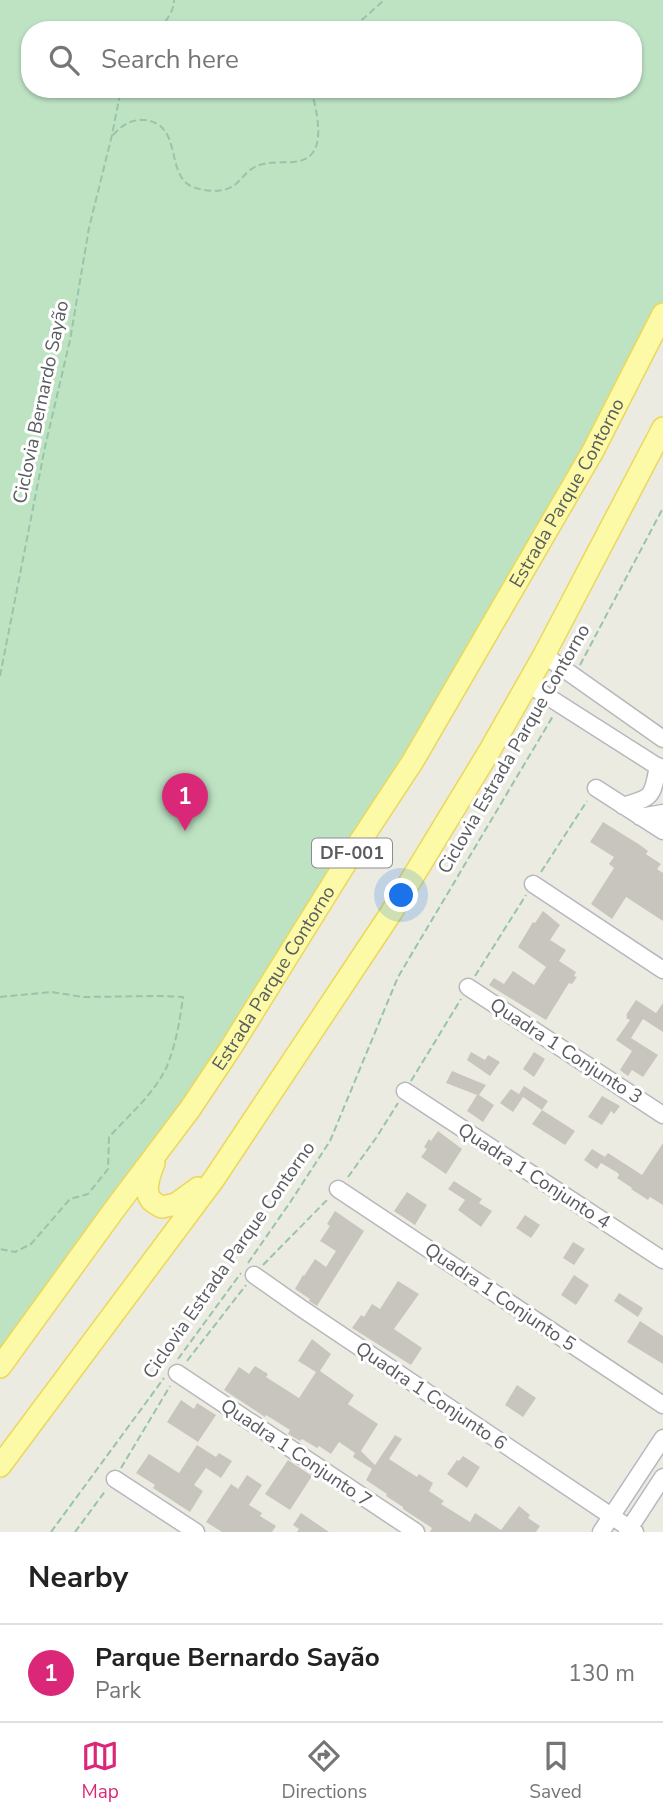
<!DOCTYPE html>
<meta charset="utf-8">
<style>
body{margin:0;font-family:"Nunito Sans",sans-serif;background:#f2f2f2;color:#222}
.you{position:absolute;left:402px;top:896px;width:24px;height:24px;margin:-18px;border:5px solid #fff;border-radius:50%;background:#1a73e8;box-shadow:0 0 0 10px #1a73e833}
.badge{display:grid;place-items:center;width:46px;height:46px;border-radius:50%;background:#db2777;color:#fff;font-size:23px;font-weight:700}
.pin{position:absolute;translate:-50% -58px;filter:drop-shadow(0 2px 4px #0008)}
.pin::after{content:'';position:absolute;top:37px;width:24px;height:21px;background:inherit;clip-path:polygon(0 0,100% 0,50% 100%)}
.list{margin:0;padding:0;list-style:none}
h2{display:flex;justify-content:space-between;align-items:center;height:91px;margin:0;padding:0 28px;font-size:30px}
h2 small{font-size:23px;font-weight:400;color:#767676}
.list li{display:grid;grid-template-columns:46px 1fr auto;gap:21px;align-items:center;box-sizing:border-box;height:98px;padding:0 28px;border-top:2px solid #e0e0e0}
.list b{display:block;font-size:26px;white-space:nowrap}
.list p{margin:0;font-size:23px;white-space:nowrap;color:#767676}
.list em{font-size:23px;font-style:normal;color:#767676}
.icon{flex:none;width:38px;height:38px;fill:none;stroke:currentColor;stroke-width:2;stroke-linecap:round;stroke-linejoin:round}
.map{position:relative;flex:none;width:663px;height:1532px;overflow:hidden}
.search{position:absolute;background:#fff;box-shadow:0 2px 5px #0004;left:21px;right:21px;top:21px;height:77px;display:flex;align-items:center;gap:18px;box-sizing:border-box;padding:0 24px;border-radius:28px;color:#767676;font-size:26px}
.sheet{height:189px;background:#fff}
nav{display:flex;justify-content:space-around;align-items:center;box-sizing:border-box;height:98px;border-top:2px solid #e0e0e0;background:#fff;font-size:19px;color:#767676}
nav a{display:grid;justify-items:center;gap:4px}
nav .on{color:#db2777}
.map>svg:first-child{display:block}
.green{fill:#bee3c3;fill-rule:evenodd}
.building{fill:#c8c5be}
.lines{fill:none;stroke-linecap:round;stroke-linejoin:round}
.minor-casing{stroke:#b7b8bd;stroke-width:19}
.major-casing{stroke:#ecd75a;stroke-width:24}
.path{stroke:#97c4aa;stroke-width:2;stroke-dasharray:7 3.5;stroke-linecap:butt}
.minor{stroke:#fff;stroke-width:16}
.major{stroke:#fcfaa6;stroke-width:21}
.labels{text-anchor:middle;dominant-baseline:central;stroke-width:6;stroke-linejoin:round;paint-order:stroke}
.shield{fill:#fff;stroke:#8c8d90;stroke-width:2}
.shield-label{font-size:18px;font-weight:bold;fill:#5a5c61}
.street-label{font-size:19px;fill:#5a5c61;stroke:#fff}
</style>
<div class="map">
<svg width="663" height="1532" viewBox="0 0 663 1532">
<rect width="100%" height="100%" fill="#ecebe1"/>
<path class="green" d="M0,0H663V304L500,621L257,1006L0,1369ZM30,30H633V89H30Z"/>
<path class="building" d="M603,822L640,845L648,851L646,854L661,864L657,869L663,873V921L626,897L612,919L591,904L614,868L609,864L614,857L590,842Z
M543,911L560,925L550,940L566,950L559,961L576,972L574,976L577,977L572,984L569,983L546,1020L489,985L494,978L504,984L513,971L534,985L546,967L518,947L533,922L535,923Z
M636,1000L656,1013L663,1003V1032L643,1019L631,1038L658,1055L643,1077L632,1070L628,1076L620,1070L632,1051L616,1040L630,1020L626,1018L627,1016L626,1015Z
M471,1052L485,1060L488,1055L500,1062L490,1076L467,1060Z
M534,1052L545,1059L534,1077L523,1069Z
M452,1071L486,1085L479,1095L494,1105L483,1122L467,1111L477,1095L446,1083Z
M524,1086L548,1101L542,1110L523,1097L513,1112L500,1103L511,1089L519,1094Z
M602,1096L620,1106L614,1114L611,1111L602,1125L588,1117Z
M542,1110L575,1131L565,1145L532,1124Z
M438,1131L462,1149L446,1174L421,1157L427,1149L424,1147L429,1139L431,1141Z
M663,1143V1205L650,1197L648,1200L631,1189L632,1188L617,1178L619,1175L618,1173L601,1163L597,1169L584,1160L592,1149L605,1157L603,1159L608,1153L642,1175Z
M454,1181L482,1199L479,1203L492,1211L481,1227L458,1210L465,1200L448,1189Z
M407,1192L427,1205L415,1225L394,1211Z
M335,1211L364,1231L317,1306L309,1301L310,1299L295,1289L303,1275L304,1276L315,1259L326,1267L336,1251L320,1241L330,1226L327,1224Z
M525,1215L540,1225L531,1238L516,1228Z
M573,1242L585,1249L574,1265L563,1258Z
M574,1275L589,1285L576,1305L561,1295Z
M398,1281L419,1294L394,1329L422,1348L411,1365L352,1328L361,1315L364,1317L372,1304L380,1309Z
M619,1293L643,1308L638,1317L614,1301Z
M640,1321L663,1336V1364L627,1342Z
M312,1339L331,1354L320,1371L354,1395L348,1404L378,1424L361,1451L375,1465L395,1435L402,1439L389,1459L417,1477L419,1474L433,1483L429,1491L444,1501L441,1504L470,1522L475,1513L501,1530L519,1506L530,1515L528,1518L540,1526L536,1532H430L432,1528L403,1509V1507L386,1496L387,1494L366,1480L372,1469L353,1457L355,1453L339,1442L331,1454L319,1446L317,1448L302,1439L300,1441L288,1434L290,1430L266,1415L265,1417L224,1390L239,1367L249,1374L255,1366L268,1374L266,1377L299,1398L316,1372L298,1361Z
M517,1385L536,1398L523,1417L505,1405Z
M181,1400L194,1409L197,1403L216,1415L198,1442L167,1422Z
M197,1445L216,1457L219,1453L232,1461L221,1478L206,1468L194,1485L203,1491L190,1512L153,1488L155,1485L136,1473L149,1454L179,1473Z
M463,1456L480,1467L467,1488L447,1474L457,1460L459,1461Z
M288,1460L312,1476L290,1510L265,1494Z
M247,1475L262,1485L249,1505L262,1513L260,1516L276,1526L272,1532H222L206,1522L231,1484L238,1489Z
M301,1513L329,1532H297L299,1529L293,1525Z"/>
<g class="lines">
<g class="minor-casing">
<path id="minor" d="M544,655L663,739
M528,684L663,770
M596,788L663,831
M623,806C654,797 652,797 658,766
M640,817L663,813
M533,884L663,970
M468,987L663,1115
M405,1091L663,1260
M338,1189L663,1405
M254,1275L301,1308L635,1532
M177,1373L416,1532
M115,1479L196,1532
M601,1532L663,1438
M627,1532L663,1477"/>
</g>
<g class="major-casing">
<g id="major">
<path d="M154,1163C150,1173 143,1190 151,1200C152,1201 160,1207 162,1207L176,1204L198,1188"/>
<path id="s1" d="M0,1367L114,1210L190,1109L230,1049L342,869L413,761L593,451L663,314"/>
<path d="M0,1466L214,1179L391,913L490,750L544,655L663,428"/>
</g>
</g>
<path class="path" d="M159,30C166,20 174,12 174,0
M343,30L363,19L384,0
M113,135C122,125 131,119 145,120C185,125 163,179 196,188C209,192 226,193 237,183C243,177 249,169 257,166C271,160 286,164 300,161C329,154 316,109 311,89
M580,665L663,508
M0,676L45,447L70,340L89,228L112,135L121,89
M541,872L587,801
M475,976L526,895
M0,997L52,992L83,997L160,996L183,997C180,1020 176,1044 167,1066C155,1093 129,1115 109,1137L108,1169L88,1194L70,1199L31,1244L15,1252L0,1249
M411,1081L461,999
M348,1177L376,1138L398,1103
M248,1263L291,1201L330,1141L398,977L553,716
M263,1265L328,1199
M178,1359L241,1273
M187,1361L246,1285
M121,1468L170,1386
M51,1532L164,1378
M75,1532L106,1490"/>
<use href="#minor" class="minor"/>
<use href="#major" class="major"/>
</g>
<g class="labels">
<rect class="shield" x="312" y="838.5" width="80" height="29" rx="5"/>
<g class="shield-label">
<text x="352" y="853">DF-001</text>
</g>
<g class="street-label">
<text transform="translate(41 402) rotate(-78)">Ciclovia Bernardo Sayão</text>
<text stroke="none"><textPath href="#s1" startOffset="1043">Estrada Parque Contorno</textPath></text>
<text transform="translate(514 749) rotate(-60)">Ciclovia Estrada Parque Contorno</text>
<text stroke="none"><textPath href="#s1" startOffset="476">Estrada Parque Contorno</textPath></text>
<text transform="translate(566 1051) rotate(33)">Quadra 1 Conjunto 3</text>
<text transform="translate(534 1176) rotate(33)">Quadra 1 Conjunto 4</text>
<text transform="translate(229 1260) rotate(-55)">Ciclovia Estrada Parque Contorno</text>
<text transform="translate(500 1297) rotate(34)">Quadra 1 Conjunto 5</text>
<text transform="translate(431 1396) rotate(34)">Quadra 1 Conjunto 6</text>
<text transform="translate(296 1453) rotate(34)">Quadra 1 Conjunto 7</text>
</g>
</g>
</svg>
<div class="you"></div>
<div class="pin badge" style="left:185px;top:831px">1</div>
<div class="search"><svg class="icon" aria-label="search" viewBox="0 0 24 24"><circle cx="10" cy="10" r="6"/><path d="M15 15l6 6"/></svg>Search here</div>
</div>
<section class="sheet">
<h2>Nearby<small></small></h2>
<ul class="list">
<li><span class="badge">1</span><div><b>Parque Bernardo Sayão</b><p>Park</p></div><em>130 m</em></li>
</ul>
</section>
<nav>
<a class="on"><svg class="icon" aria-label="map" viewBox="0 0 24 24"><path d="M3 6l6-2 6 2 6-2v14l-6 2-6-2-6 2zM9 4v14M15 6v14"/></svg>Map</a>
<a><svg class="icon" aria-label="directions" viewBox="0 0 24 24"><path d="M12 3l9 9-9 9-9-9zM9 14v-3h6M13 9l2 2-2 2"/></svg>Directions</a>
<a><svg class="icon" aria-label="saved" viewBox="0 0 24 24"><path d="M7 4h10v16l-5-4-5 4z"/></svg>Saved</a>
</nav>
